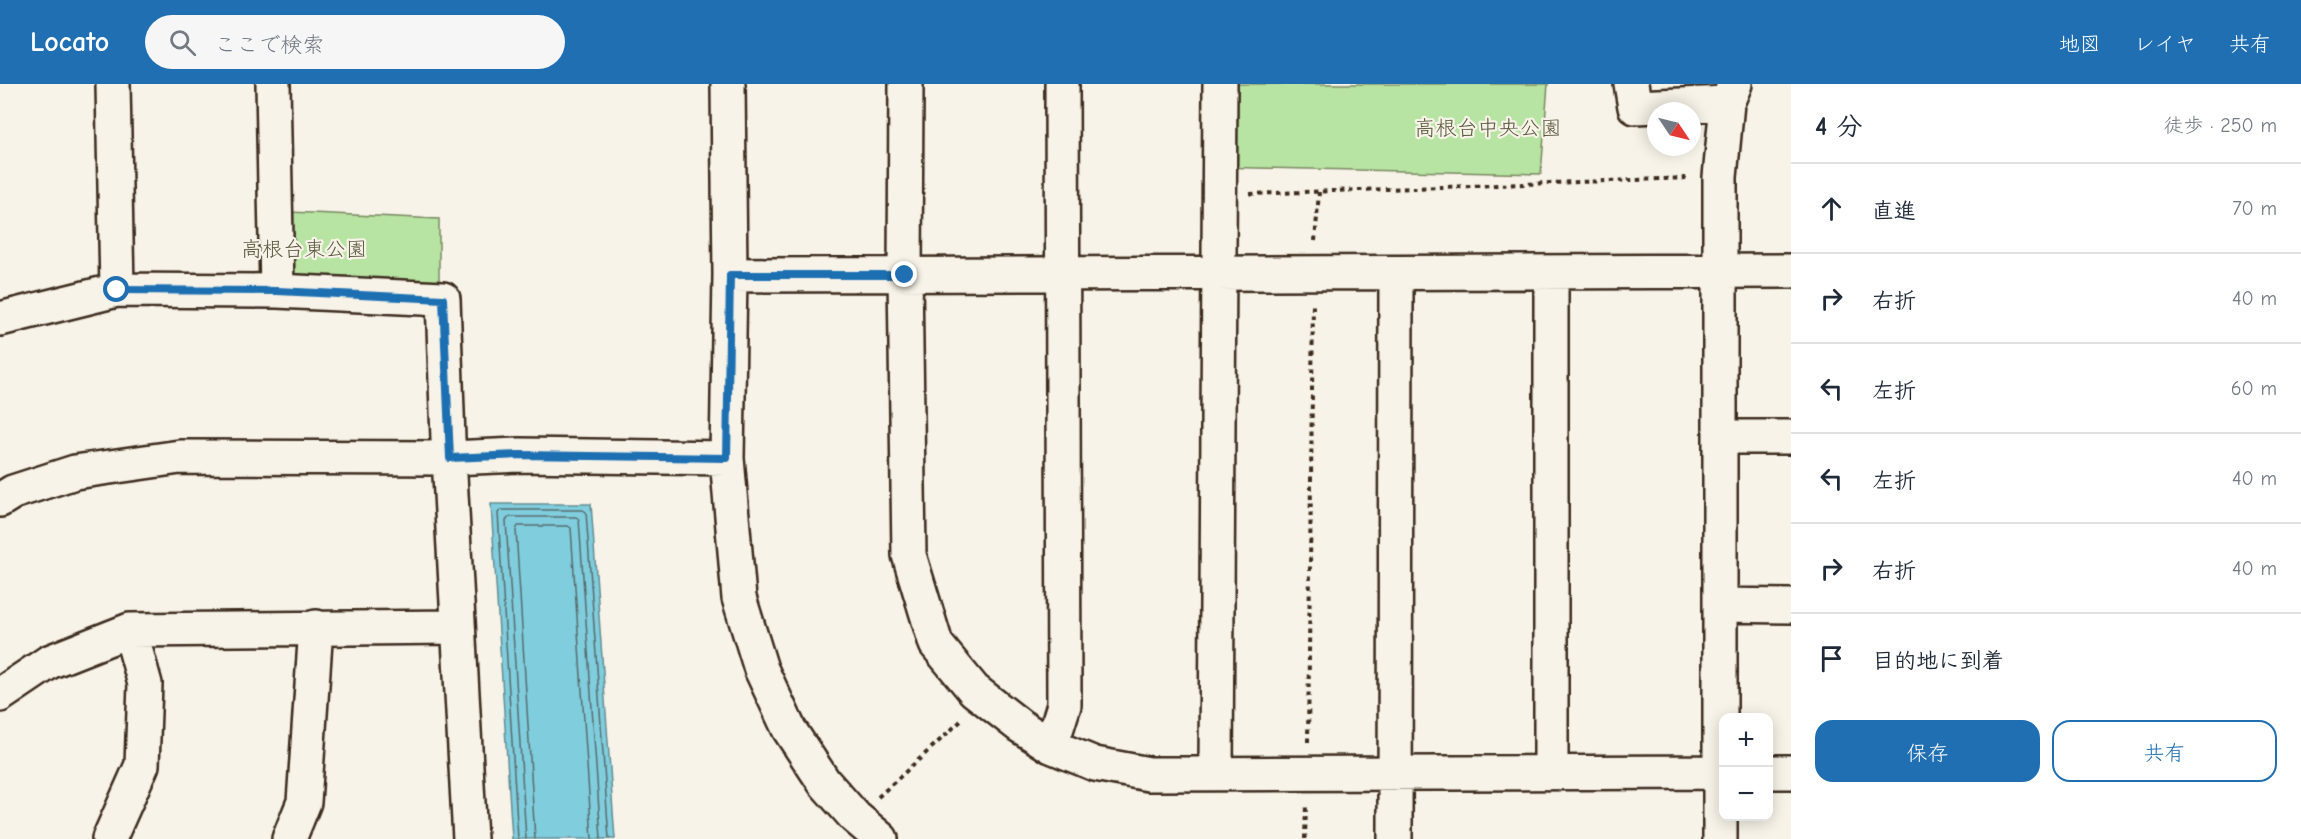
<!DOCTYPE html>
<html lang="ja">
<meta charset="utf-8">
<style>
body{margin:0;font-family:"Comic Neue","Klee One",sans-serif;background:#f6f6f7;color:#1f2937}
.controls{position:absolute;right:18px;bottom:18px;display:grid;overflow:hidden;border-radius:12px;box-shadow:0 3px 15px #0003}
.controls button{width:54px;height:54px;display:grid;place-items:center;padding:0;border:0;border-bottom:2px solid #e0e1e3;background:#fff;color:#1f2937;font:30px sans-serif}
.compass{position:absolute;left:1647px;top:18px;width:54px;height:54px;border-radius:50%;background:#fff;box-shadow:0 3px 15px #0003;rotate:125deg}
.stop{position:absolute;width:18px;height:18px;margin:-14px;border:4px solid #1f6fb2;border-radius:50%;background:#fff}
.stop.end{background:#1f6fb2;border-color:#fff;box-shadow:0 2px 6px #0008}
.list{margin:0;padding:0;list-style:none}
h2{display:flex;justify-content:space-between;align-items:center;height:78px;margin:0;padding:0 24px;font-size:26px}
h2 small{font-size:20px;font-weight:400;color:#747a83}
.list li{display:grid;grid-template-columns:39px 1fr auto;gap:18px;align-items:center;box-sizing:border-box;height:90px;padding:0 24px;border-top:2px solid #e0e1e3}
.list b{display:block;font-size:22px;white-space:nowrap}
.list em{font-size:20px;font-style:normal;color:#747a83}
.actions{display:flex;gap:12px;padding:18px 24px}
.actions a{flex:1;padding:14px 0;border:2px solid #1f6fb2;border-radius:18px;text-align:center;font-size:21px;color:#1f6fb2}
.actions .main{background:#1f6fb2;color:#fff}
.icon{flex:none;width:33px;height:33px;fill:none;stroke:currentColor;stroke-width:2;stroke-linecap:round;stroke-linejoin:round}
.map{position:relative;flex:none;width:1791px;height:755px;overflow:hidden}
header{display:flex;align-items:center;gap:36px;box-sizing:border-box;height:84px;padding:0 30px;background:#1f6fb2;color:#fff}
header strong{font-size:28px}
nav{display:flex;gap:33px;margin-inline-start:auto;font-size:21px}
.search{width:420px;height:54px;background:#f6f6f7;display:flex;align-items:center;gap:15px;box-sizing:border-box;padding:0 21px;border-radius:33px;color:#747a83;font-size:22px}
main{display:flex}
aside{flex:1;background:#fff}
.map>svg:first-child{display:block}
.green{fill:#b7e4a2;stroke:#798760;stroke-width:1.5}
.water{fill:#80cdde;stroke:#648c91;stroke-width:1.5}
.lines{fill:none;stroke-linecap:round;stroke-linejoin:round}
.shore{stroke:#576b6b;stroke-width:1.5}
.minor-casing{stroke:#3b2a1e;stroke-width:38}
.path{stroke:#3b2a1e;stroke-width:4;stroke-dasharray:4.5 4.5;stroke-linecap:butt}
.minor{stroke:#f7f3e8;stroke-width:33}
.route{stroke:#1f6fb2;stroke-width:8}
.labels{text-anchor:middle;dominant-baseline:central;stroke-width:4.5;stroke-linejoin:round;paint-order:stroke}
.park-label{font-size:21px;fill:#5a583f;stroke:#f7f3e8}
</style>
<header>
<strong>Locato</strong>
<div class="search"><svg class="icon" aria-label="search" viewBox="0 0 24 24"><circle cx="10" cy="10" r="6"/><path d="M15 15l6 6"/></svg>ここで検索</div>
<nav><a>地図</a><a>レイヤ</a><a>共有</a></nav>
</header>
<main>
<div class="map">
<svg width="1791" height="755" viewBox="0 0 1791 755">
<rect width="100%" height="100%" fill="#f7f3e8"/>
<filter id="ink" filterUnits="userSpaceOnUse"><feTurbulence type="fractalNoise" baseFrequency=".0167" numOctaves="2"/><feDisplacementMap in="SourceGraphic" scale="12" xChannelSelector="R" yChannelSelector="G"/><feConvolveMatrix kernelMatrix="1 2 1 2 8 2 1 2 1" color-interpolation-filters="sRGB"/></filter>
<g filter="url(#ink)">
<path class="green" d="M1214,0H1548L1541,90L1213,83Z
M268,127L439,135V198L269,201Z"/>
<path class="water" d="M491,420H591L615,755H512Z"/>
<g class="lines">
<path class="shore" d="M518,755L498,429L501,426H583L586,428L609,755
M526,755L506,437L509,433H576L579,435L601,755
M535,755L516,446L518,442H568L571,444L592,755"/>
<g class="minor-casing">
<path id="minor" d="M113,0L117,206
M273,0L277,207
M728,0L730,191L727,374L739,514L761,585L789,645L824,698L855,733L881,755
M906,0L905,191L909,471L936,560L974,606L1020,642L1051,662L1095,680L1149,690L1724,688
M1631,0L1635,23L1727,19
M730,191L1791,187
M0,235L117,206L277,207L443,215L448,355L470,755
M1720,353H1791
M0,416L13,408L75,388L180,373L450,374L520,371L727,374
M1720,521L1791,522
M0,611L49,578L130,546L457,543
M1051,662L1064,621L1062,0
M1551,688V188
M1768,688H1791
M1216,689L1220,0
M109,755L142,681L145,600L130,546
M289,755L304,718L316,543
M1395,755L1396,189
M1720,755V93L1727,19L1735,0"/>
</g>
<path class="path" d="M1250,110L1689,94
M1315,157L1319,108
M1308,658L1313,219
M878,713L963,635
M1305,755L1306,720"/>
<use href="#minor" class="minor"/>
</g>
</g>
<g class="lines" filter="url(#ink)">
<path class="route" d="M117,206L277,207L443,215L450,374L520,371L727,374L730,191H905"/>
</g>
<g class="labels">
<g class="park-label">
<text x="1488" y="44">高根台中央公園</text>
<text x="304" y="165">高根台東公園</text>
</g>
</g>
</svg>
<div class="controls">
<button>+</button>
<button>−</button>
</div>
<svg class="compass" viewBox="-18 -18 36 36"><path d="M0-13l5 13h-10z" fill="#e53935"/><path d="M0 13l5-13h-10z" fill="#747a83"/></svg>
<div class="stop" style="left:117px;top:206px"></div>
<div class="stop end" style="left:905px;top:191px"></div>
</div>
<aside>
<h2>4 分<small>徒歩 · 250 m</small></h2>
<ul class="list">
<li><svg class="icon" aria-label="ahead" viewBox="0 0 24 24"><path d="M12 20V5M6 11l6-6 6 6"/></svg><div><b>直進</b></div><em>70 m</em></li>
<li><svg class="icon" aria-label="right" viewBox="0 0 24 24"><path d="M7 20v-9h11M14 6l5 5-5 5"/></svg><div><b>右折</b></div><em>40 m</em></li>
<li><svg class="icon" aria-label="left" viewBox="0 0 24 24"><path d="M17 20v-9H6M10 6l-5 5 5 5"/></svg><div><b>左折</b></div><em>60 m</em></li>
<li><svg class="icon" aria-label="left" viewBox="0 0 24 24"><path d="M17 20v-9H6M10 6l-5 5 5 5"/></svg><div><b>左折</b></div><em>40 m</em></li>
<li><svg class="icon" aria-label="right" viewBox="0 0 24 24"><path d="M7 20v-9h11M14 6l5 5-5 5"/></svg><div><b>右折</b></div><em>40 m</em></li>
<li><svg class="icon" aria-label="arrive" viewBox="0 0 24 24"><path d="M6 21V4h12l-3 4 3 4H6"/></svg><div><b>目的地に到着</b></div></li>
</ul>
<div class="actions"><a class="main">保存</a><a>共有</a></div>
</aside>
</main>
